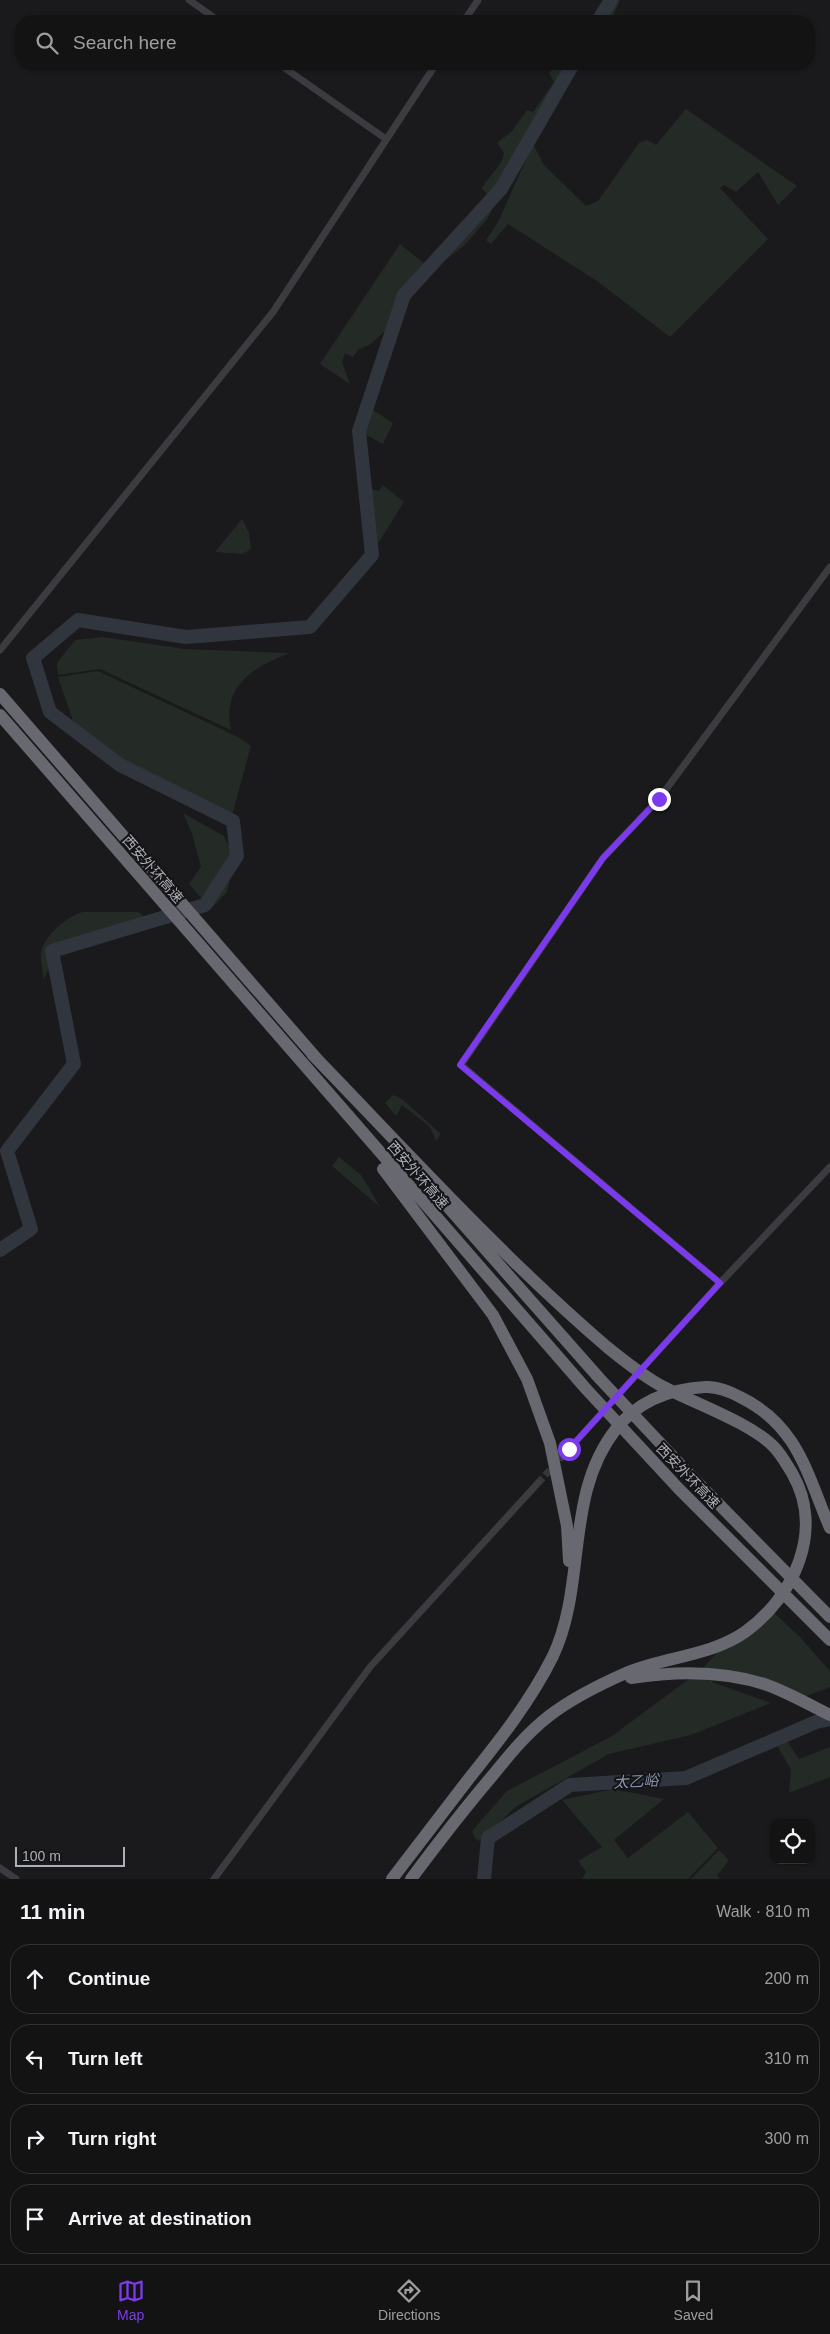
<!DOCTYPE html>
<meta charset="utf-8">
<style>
body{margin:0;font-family:Arial,"Noto Sans SC",sans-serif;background:#212022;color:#f1f3f6}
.controls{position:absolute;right:15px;bottom:15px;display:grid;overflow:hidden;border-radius:10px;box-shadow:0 1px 4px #0004}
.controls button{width:45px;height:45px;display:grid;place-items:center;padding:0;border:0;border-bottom:1px solid #333234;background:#141314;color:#f1f3f6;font:25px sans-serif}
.scale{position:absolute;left:15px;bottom:12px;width:110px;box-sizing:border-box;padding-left:5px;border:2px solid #adafb9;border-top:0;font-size:14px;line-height:18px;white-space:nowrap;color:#adafb9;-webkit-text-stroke:4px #151416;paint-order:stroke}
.stop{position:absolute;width:15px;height:15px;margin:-11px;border:4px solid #7c3aed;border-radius:50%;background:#fff}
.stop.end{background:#7c3aed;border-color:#fff;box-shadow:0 1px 5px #0008}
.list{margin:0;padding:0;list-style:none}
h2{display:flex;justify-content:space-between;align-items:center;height:65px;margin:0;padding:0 20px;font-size:21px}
h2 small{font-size:16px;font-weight:400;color:#9d9ea0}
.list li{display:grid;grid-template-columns:32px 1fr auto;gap:15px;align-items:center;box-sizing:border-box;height:70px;margin:0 10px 10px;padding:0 10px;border:1px solid #333234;border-radius:20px}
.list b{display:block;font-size:19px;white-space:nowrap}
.list em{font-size:16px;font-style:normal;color:#9d9ea0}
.icon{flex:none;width:28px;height:28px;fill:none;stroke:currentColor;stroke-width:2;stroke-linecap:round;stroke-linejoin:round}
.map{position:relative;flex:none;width:830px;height:1879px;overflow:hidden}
.search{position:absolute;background:#141314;box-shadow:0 1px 4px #0004;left:15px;right:15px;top:15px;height:55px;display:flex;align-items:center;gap:12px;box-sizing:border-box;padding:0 18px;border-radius:20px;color:#9d9ea0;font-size:19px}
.sheet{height:385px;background:#141314}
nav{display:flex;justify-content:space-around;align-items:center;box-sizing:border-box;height:70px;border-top:1px solid #333234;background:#141314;font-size:14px;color:#9d9ea0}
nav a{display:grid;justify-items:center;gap:2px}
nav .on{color:#7c3aed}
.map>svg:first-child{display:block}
.green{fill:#242b26}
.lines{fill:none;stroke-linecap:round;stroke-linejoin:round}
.river{stroke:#31353e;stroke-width:14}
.minor-tunnel{stroke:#37373b;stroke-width:7;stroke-dasharray:7 3.5;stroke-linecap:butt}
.minor{stroke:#3b3b40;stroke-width:7}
.motorway{stroke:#676870;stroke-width:12}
.route{stroke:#7c3aed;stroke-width:6}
.labels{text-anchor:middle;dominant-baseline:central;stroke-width:4.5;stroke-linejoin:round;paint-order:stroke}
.street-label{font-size:14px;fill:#adafb9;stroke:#151416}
.water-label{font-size:15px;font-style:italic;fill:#8996b0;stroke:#151416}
</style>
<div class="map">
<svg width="830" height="1879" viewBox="0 0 830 1879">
<rect width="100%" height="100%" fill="#1a191b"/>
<path class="green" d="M607,0H620L611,21H593Z
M556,64H582L533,125L488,218L465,245L408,289L385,331L369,345L359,349L353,357L345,353L342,362L350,384L320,364L400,244L425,264C428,260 431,256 435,252C448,242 507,207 482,189C488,175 501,169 504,153L497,143L512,131L527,110L533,112L554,82L549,73Z
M686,109L797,186L778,205L758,172L736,192L724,185L720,188L768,239L670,337L597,281L508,224L491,244L486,240L498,222L533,144L544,165L586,206L598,201L639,143L647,140L656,145Z
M364,404L393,423L383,444L361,432Z
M383,485L404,502L372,553L367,488L379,491Z
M242,519L249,533L251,549L243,554L215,552Z
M103,637L185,649L290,653C253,667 222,686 231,730L100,669L58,675L57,663L75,640Z
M98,671L238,737L251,746L230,823L187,793L87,744L73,721L58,677Z
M183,813L224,836L234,858L227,892L211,909L189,884L201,867L192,834Z
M83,912H139L152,925C118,928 74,926 53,958C49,964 47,974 44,980C43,972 40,961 41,952C45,935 67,916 83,912Z
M393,1095L402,1099L441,1134L436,1141L430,1127L402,1105L396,1116L385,1103Z
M339,1157L362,1176L380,1207L332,1166Z
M768,1607L800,1637L830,1671V1687L798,1699L717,1671L712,1682L771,1703L691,1735L609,1754L517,1806L479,1841L475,1838L472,1831L507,1791L612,1736L701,1670L740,1628Z
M773,1738H785L799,1759L830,1747V1777L789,1793L791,1770Z
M613,1789L664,1799L614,1840L628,1858L688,1812L718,1848L688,1879H582L586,1872L578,1861L602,1847L562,1800Z
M719,1850L729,1860L717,1876L720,1879H691Z"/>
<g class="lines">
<path class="river" d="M598,21L611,0
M0,1250L31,1229L7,1151L74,1064L52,951L205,905L237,856L233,821L120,765L50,712L33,658L78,620L186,637L310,627L372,555L359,431L404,295L501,189L573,64
M484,1879L488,1838L570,1785L686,1778L816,1722L830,1719"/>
<path class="minor-tunnel" d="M538,1483L569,1449"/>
<path class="minor" d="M189,0L219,21
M464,21L478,0
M279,64L386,139
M0,650L273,312L436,64
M720,1283L830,1167
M569,1449L720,1283L461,1065L603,858L659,799L830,567
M0,1868L16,1879
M214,1879L370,1667L538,1483"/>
<path class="motorway" d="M0,694L317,1059
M0,715L587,1390L679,1489L830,1640
M312,1054C408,1153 502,1257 607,1347C623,1360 641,1374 658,1384C690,1402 750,1422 774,1447C781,1454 787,1465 792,1473C825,1530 794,1597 745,1632C711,1656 664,1657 626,1673C601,1684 571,1699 549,1716C527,1733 510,1754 493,1775C464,1809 437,1844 411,1879
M383,1169L493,1315L527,1379L550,1443L567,1526L569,1561
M433,1190L600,1379L693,1478L830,1617
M631,1678C676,1671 723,1670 767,1685C789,1693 810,1705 830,1715
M392,1879C417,1846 442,1814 467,1781C499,1741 530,1702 553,1656C587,1584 564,1495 616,1429C638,1401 670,1389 705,1387C716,1386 731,1392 740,1397C798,1425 807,1474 830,1528"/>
</g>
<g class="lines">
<path class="route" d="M569,1449L720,1283L460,1065L603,858L659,799"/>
</g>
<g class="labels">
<g class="street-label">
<text transform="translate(153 869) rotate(49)">西安外环高速</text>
<text transform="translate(418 1175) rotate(49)">西安外环高速</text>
<text transform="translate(688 1476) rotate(46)">西安外环高速</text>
</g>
<g class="water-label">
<text transform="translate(636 1781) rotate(-3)">太乙峪</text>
</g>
</g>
</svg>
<div class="controls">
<button><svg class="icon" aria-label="locate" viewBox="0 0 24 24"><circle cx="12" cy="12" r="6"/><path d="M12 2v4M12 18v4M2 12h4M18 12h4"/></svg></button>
</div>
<div class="scale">100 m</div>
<div class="stop" style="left:569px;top:1449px"></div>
<div class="stop end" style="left:659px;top:799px"></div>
<div class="search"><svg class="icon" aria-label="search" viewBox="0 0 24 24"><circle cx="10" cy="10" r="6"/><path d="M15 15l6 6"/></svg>Search here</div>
</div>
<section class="sheet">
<h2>11 min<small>Walk · 810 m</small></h2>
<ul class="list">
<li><svg class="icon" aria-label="ahead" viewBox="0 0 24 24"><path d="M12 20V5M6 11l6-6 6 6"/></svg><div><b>Continue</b></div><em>200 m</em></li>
<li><svg class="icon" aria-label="left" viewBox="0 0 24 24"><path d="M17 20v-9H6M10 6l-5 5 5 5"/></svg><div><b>Turn left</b></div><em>310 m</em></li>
<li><svg class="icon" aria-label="right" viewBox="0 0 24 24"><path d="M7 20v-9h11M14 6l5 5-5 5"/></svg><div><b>Turn right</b></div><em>300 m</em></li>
<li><svg class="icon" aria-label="arrive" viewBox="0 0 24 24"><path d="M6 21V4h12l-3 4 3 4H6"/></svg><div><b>Arrive at destination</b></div></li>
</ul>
</section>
<nav>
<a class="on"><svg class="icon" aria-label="map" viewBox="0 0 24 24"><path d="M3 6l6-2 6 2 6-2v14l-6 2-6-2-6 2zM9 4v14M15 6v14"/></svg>Map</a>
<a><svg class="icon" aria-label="directions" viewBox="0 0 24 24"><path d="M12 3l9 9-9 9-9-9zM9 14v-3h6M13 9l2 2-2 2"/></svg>Directions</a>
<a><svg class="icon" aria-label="saved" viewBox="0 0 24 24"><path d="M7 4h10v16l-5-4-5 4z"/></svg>Saved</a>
</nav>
